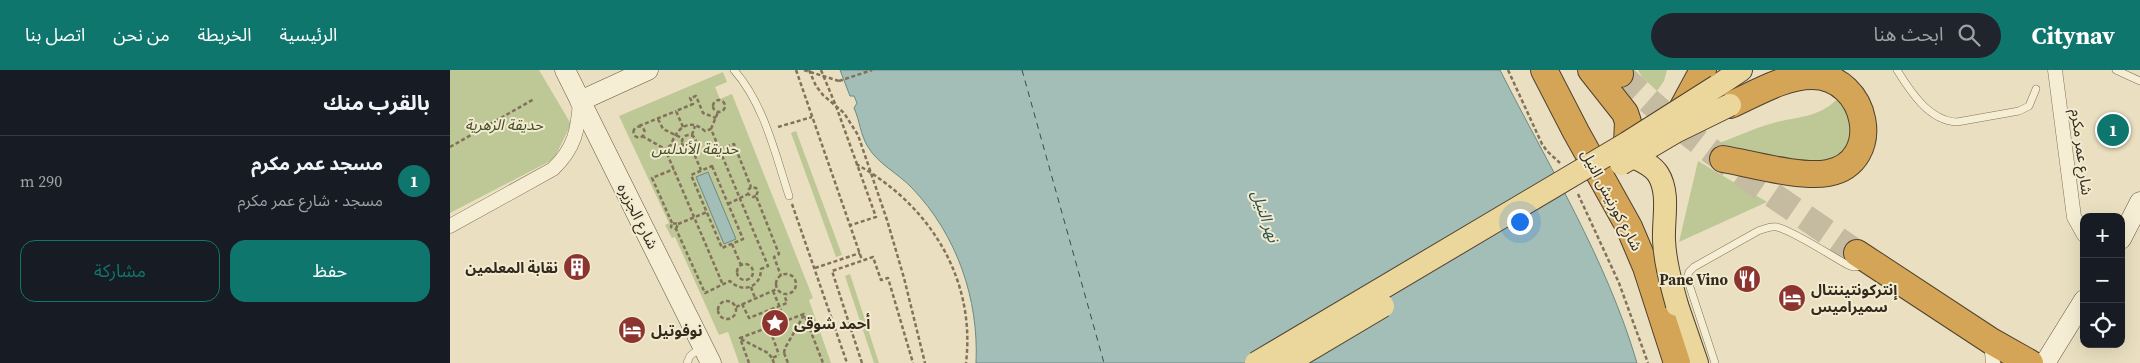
<!DOCTYPE html>
<html lang="ar">
<meta charset="utf-8">
<style>
body{margin:0;font-family:"Source Serif 4","Noto Sans Arabic",serif;background:#20242c;color:#f1f3f6;direction:rtl}
.controls{position:absolute;right:15px;bottom:15px;display:grid;overflow:hidden;border-radius:10px;box-shadow:0 5px 20px #0002}
.controls button{width:45px;height:45px;display:grid;place-items:center;padding:0;border:0;border-bottom:1px solid #363941;background:#171b24;color:#f1f3f6;font:25px sans-serif}
.you{position:absolute;left:1069px;top:151px;width:18px;height:18px;margin:-12px;border:4px solid #fff;border-radius:50%;background:#1a73e8;box-shadow:0 0 0 8px #1a73e833}
.badge{display:grid;place-items:center;width:32px;height:32px;border-radius:50%;background:#0f766e;color:#fff;font-size:16px;font-weight:700}
.pin{position:absolute;translate:-50% -50%;border:2px solid #fff;box-shadow:0 1px 5px #0006}
.list{margin:0;padding:0;list-style:none}
h2{display:flex;justify-content:space-between;align-items:center;height:65px;margin:0;padding:0 20px;font-size:21px}
h2 small{font-size:16px;font-weight:400;color:#9ea1a6}
.list li{display:grid;grid-template-columns:32px 1fr auto;gap:15px;align-items:center;box-sizing:border-box;height:90px;padding:0 20px;border-top:1px solid #363941}
.list b{display:block;font-size:19px;white-space:nowrap}
.list p{margin:0;font-size:16px;white-space:nowrap;color:#9ea1a6}
.list em{font-size:16px;font-style:normal;color:#9ea1a6}
.actions{display:flex;gap:10px;padding:15px 20px}
.actions a{flex:1;padding:11px 0;border:1px solid #0f766e;border-radius:15px;text-align:center;font-size:18px;color:#0f766e}
.actions .main{background:#0f766e;color:#fff}
.icon{flex:none;width:28px;height:28px;fill:none;stroke:currentColor;stroke-width:2;stroke-linecap:round;stroke-linejoin:round}
.map{position:relative;flex:none;width:1690px;height:293px;overflow:hidden;direction:ltr}
header{display:flex;align-items:center;gap:30px;box-sizing:border-box;height:70px;padding:0 25px;background:#0f766e;color:#fff}
header strong{font-size:24px}
nav{display:flex;gap:28px;margin-inline-start:auto;font-size:18px}
.search{width:350px;height:45px;background:#20242c;display:flex;align-items:center;gap:12px;box-sizing:border-box;padding:0 18px;border-radius:28px;color:#9ea1a6;font-size:19px}
main{display:flex}
aside{flex:1;background:#171b24}
.map>svg:first-child{display:block}
.green{fill:#bec796}
.water{fill:#a3bdb7;stroke:#6b8a84}
.lines{fill:none;stroke-linecap:round;stroke-linejoin:round}
.ferry{stroke:#2e5252;stroke-width:1;stroke-dasharray:6 5;stroke-linecap:butt}
.highway-tunnel{stroke:#c5bba0;stroke-width:26;stroke-dasharray:26 13;stroke-linecap:butt}
.lane-casing{stroke:#82725a;stroke-width:8}
.street-casing{stroke:#82725a;stroke-width:15}
.secondary-casing{stroke:#64533d;stroke-width:21}
.primary-casing{stroke:#50402e;stroke-width:24}
.highway-casing{stroke:#50402e;stroke-width:28}
.path{stroke:#82725a;stroke-width:2.5;stroke-dasharray:4 2.5;stroke-linecap:butt}
.lane{stroke:#f6eed4;stroke-width:7}
.street{stroke:#f6eed4;stroke-width:14}
.secondary{stroke:#f6eed4;stroke-width:20}
.primary{stroke:#ebd79b;stroke-width:22}
.highway{stroke:#d4a557;stroke-width:26}
.primary-bridge-casing{stroke:#50402e;stroke-width:24;stroke-linecap:butt}
.path-bridge{stroke:#82725a;stroke-width:2.5;stroke-dasharray:4 2.5;stroke-linecap:butt}
.primary-bridge{stroke:#ebd79b;stroke-width:22}
.labels{text-anchor:middle;dominant-baseline:central;stroke-width:4;stroke-linejoin:round;paint-order:stroke}
.park-label{font-size:15px;font-style:italic;fill:#414e25;stroke:#f2ebd0}
.street-label{font-size:15px;fill:#33291d;stroke:#f2ebd0}
.poi-label{font-size:15px;font-weight:bold;fill:#33291d;stroke:#f2ebd0;text-anchor:start}
.water-label{font-size:16px;font-style:italic;fill:#2e5252;stroke:#f2ebd0}
</style>
<header>
<strong>Citynav</strong>
<div class="search"><svg class="icon" aria-label="search" viewBox="0 0 24 24"><circle cx="10" cy="10" r="6"/><path d="M15 15l6 6"/></svg>ابحث هنا</div>
<nav><a>الرئيسية</a><a>الخريطة</a><a>من نحن</a><a>اتصل بنا</a></nav>
</header>
<main>
<div class="map">
<svg width="1690" height="293" viewBox="0 0 1690 293">
<rect width="100%" height="100%" fill="#eae0c1"/>
<path class="green" d="M0,0H89L121,54L104,89L0,143Z
M1188,0H1217L1214,11L1207,21L1192,7Z
M273,2L277,12L265,17L270,29L282,24L363,228L359,230L381,293H289L278,262L269,265L225,167L222,168L215,155L219,153L169,46Z
M1388,28L1397,33L1403,71C1400,76 1396,83 1392,87C1369,109 1296,82 1269,73C1286,67 1302,59 1320,54C1345,46 1369,49 1388,28Z
M346,61L392,185L386,187L341,63Z
M1248,91L1317,132L1229,172Z
M400,204L429,293H424L395,206Z"/>
<path class="water" d="M390,0H1050C1099,97 1156,188 1187,293H526C529,229 507,165 462,118C449,104 428,94 418,77C410,64 410,51 404,38L407,33L404,26H400Z
M258,102L286,169L274,174L246,107Z"/>
<g class="lines">
<path class="ferry" d="M572,0L654,293"/>
<path class="highway-tunnel" d="M1170,4C1240,73 1326,126 1407,183"/>
<g class="lane-casing">
<path id="lane" d="M284,0C314,34 325,83 339,126
M1447,0C1460,21 1479,51 1507,52L1569,41L1579,36L1586,19
M1666,0L1690,11
M237,293L240,286L251,277
M1265,293L1237,208L1239,202L1244,197L1308,161C1314,159 1321,156 1327,157C1344,161 1381,186 1398,195L1403,197L1413,196"/>
</g>
<g class="street-casing">
<path id="street" d="M1605,0L1624,147L1634,165
M0,156L103,99C125,78 128,60 130,31
M1541,271L1543,293"/>
</g>
<g class="secondary-casing">
<path id="secondary" d="M115,0L261,293
M130,31L198,0
M1671,169L1690,132
M1595,293L1634,230"/>
</g>
<g class="primary-casing">
<path id="primary" d="M1267,16L1291,0
M1227,235L1247,293"/>
</g>
<g class="highway-casing">
<path id="highway" d="M1094,0L1126,62L1179,157L1196,197L1227,293
M1141,0L1175,43L1178,52L1177,73
M1167,0L1170,4
M1233,37L1253,0
M1273,89C1302,94 1350,108 1378,103C1435,92 1418,6 1362,6C1334,6 1305,24 1280,35
M1407,183L1541,271L1580,293"/>
</g>
<path class="path" d="M346,0L412,190
M359,0L366,16L373,25L394,43L408,65L437,150L454,208L475,293
M371,0L386,36L426,147L401,155
M1058,0L1092,74L1097,81L1110,93
M389,11L422,0
M263 36a6 6 0 1 1 12 0a6 6 0 1 1-12 0Z
M208,49L213,59L232,68
M189,56L226,41
M183.5 62a5.5 5.5 0 1 1 11 0a5.5 5.5 0 1 1-11 0Z
M233,57L226,41L243,34L240,28L246,26L253,43L266,48
M328,57L362,47
M261,59L268,42
M232 72a7 7 0 1 1 14 0a7 7 0 1 1-14 0Z
M242,65L245,56
M192,66L215,79
M0,77L84,29
M242,79L251,100
M270,79L284,74L301,117
M406,94C479,134 526,208 516,293
M262,96L293,169L272,178L241,105Z
M1128,124L1169,213L1198,293
M306,126L303,127L298,124L299,119L301,117L306,118L308,121L306,126L329,184L324,187L331,206
M278,134L298,124
M342,134L397,293
M222,153L202,108L224,99
M228,154L257,142
M226,159L228,154L222,153L221,157L226,159L255,223L280,211C293,224 311,217 311,199L318,196L261,59L255,61C239,47 226,59 221,75L215,79L273,215
M282,174L291,195
M287 202a8 8 0 1 1 16 0a8 8 0 1 1-16 0Z
M365,198L410,183
M326 214a10 10 0 1 1 20 0a10 10 0 1 1-20 0Z
M301,217L305,228
M323,221L331,240
M268 240a9 9 0 1 1 18 0a9 9 0 1 1-18 0Z
M292,234L299,248L337,233L334,224
M286,237L327,219
M318,254L329,285
M291,269L318,283L322,288
M334,283L335,278L354,245
M334,283L338,293
M299,293L290,268L354,244L373,293
M324,293L322,288L329,285
M412,293L382,201L423,187L431,210L438,208L463,293"/>
<use href="#lane" class="lane"/>
<use href="#street" class="street"/>
<use href="#secondary" class="secondary"/>
<use href="#primary" class="primary"/>
<use href="#highway" class="highway"/>
<g class="primary-bridge-casing">
<path id="primary-bridge" d="M1183,87C1192,91 1202,95 1208,104C1220,123 1213,149 1214,170C1215,192 1221,213 1227,235
M1171,94L1227,61L1280,35
M806,293L1177,73L1267,16
M837,293L933,236"/>
</g>
<path class="path-bridge" d="M354,0L389,11"/>
<use href="#primary-bridge" class="primary-bridge"/>
</g>
<defs>
<g id="building-disc" transform="scale(1.4375)"><circle r="9.5" fill="#8c342f" stroke="#f2ebd0"/><path d="M-4-6H4V6H1V3H-1V6H-4ZM-2.5-4.3h1.7v1.8h-1.7ZM.8-4.3h1.7v1.8H.8ZM-2.5-1h1.7V.8h-1.7ZM.8-1h1.7V.8H.8Z" fill="#fff"/></g>
<g id="restaurant-disc" transform="scale(1.4375)"><circle r="9.5" fill="#8c342f" stroke="#f2ebd0"/><path d="M-5-6h1v4h1v-4h1v4h1v-4h1v5L-1.5 .5V6h-2V.5L-5-1ZM5-6V6H3V1.5H1.5Q1.5-4 5-6Z" fill="#fff"/></g>
<g id="hotel-disc" transform="scale(1.4375)"><circle r="9.5" fill="#8c342f" stroke="#f2ebd0"/><path d="M-6-4.5h1.5V1H6V5H4.5V3h-9V5H-6ZM-4 0a1.8 1.8 0 1 1 3.6 0ZM.5 0V-2.5h3Q6-2.5 6 0Z" fill="#fff"/></g>
<g id="sight-disc" transform="scale(1.4375)"><circle r="9.5" fill="#8c342f" stroke="#f2ebd0"/><path d="M0-6L1.8-2.2L6-1.7L2.9 1.2L3.7 5.4L0 3.3L-3.7 5.4L-2.9 1.2L-6-1.7L-1.8-2.2Z" fill="#fff"/></g>
</defs>
<g fill-rule="evenodd">
<use href="#building-disc" x="127" y="197"/>
<use href="#restaurant-disc" x="1297" y="209"/>
<use href="#hotel-disc" x="1342" y="228"/>
<use href="#sight-disc" x="325" y="253"/>
<use href="#hotel-disc" x="182" y="260"/>
</g>
<g class="labels">
<g class="park-label">
<text x="54" y="54">حديقة الزهرية</text>
<text x="245" y="78">حديقة الأندلس</text>
</g>
<g class="street-label">
<text transform="translate(1632 82) rotate(83)">شارع عمر مكرم</text>
<text transform="translate(1162 130) rotate(62)">شارع كورنيش النيل</text>
<text transform="translate(188 146) rotate(63)">شارع الجزيره</text>
</g>
<g class="poi-label">
<text x="108" y="197" text-anchor="end">نقابة المعلمين</text>
<text x="1278" y="209" text-anchor="end">Pane Vino</text>
<text x="1361" y="219">إنتركونتيننتال<tspan x="1361" dy="17">سميراميس</tspan></text>
<text x="344" y="253">أحمد شوقى</text>
<text x="201" y="260">نوفوتيل</text>
</g>
<g class="water-label">
<text transform="translate(816 146) rotate(71)">نهر النيل</text>
</g>
</g>
</svg>
<div class="controls">
<button>+</button>
<button>−</button>
<button><svg class="icon" aria-label="locate" viewBox="0 0 24 24"><circle cx="12" cy="12" r="6"/><path d="M12 2v4M12 18v4M2 12h4M18 12h4"/></svg></button>
</div>
<div class="you"></div>
<div class="pin badge" style="left:1663px;top:60px">1</div>
</div>
<aside>
<h2>بالقرب منك<small></small></h2>
<ul class="list">
<li><span class="badge">1</span><div><b>مسجد عمر مكرم</b><p>مسجد · شارع عمر مكرم</p></div><em>290 m</em></li>
</ul>
<div class="actions"><a class="main">حفظ</a><a>مشاركة</a></div>
</aside>
</main>
